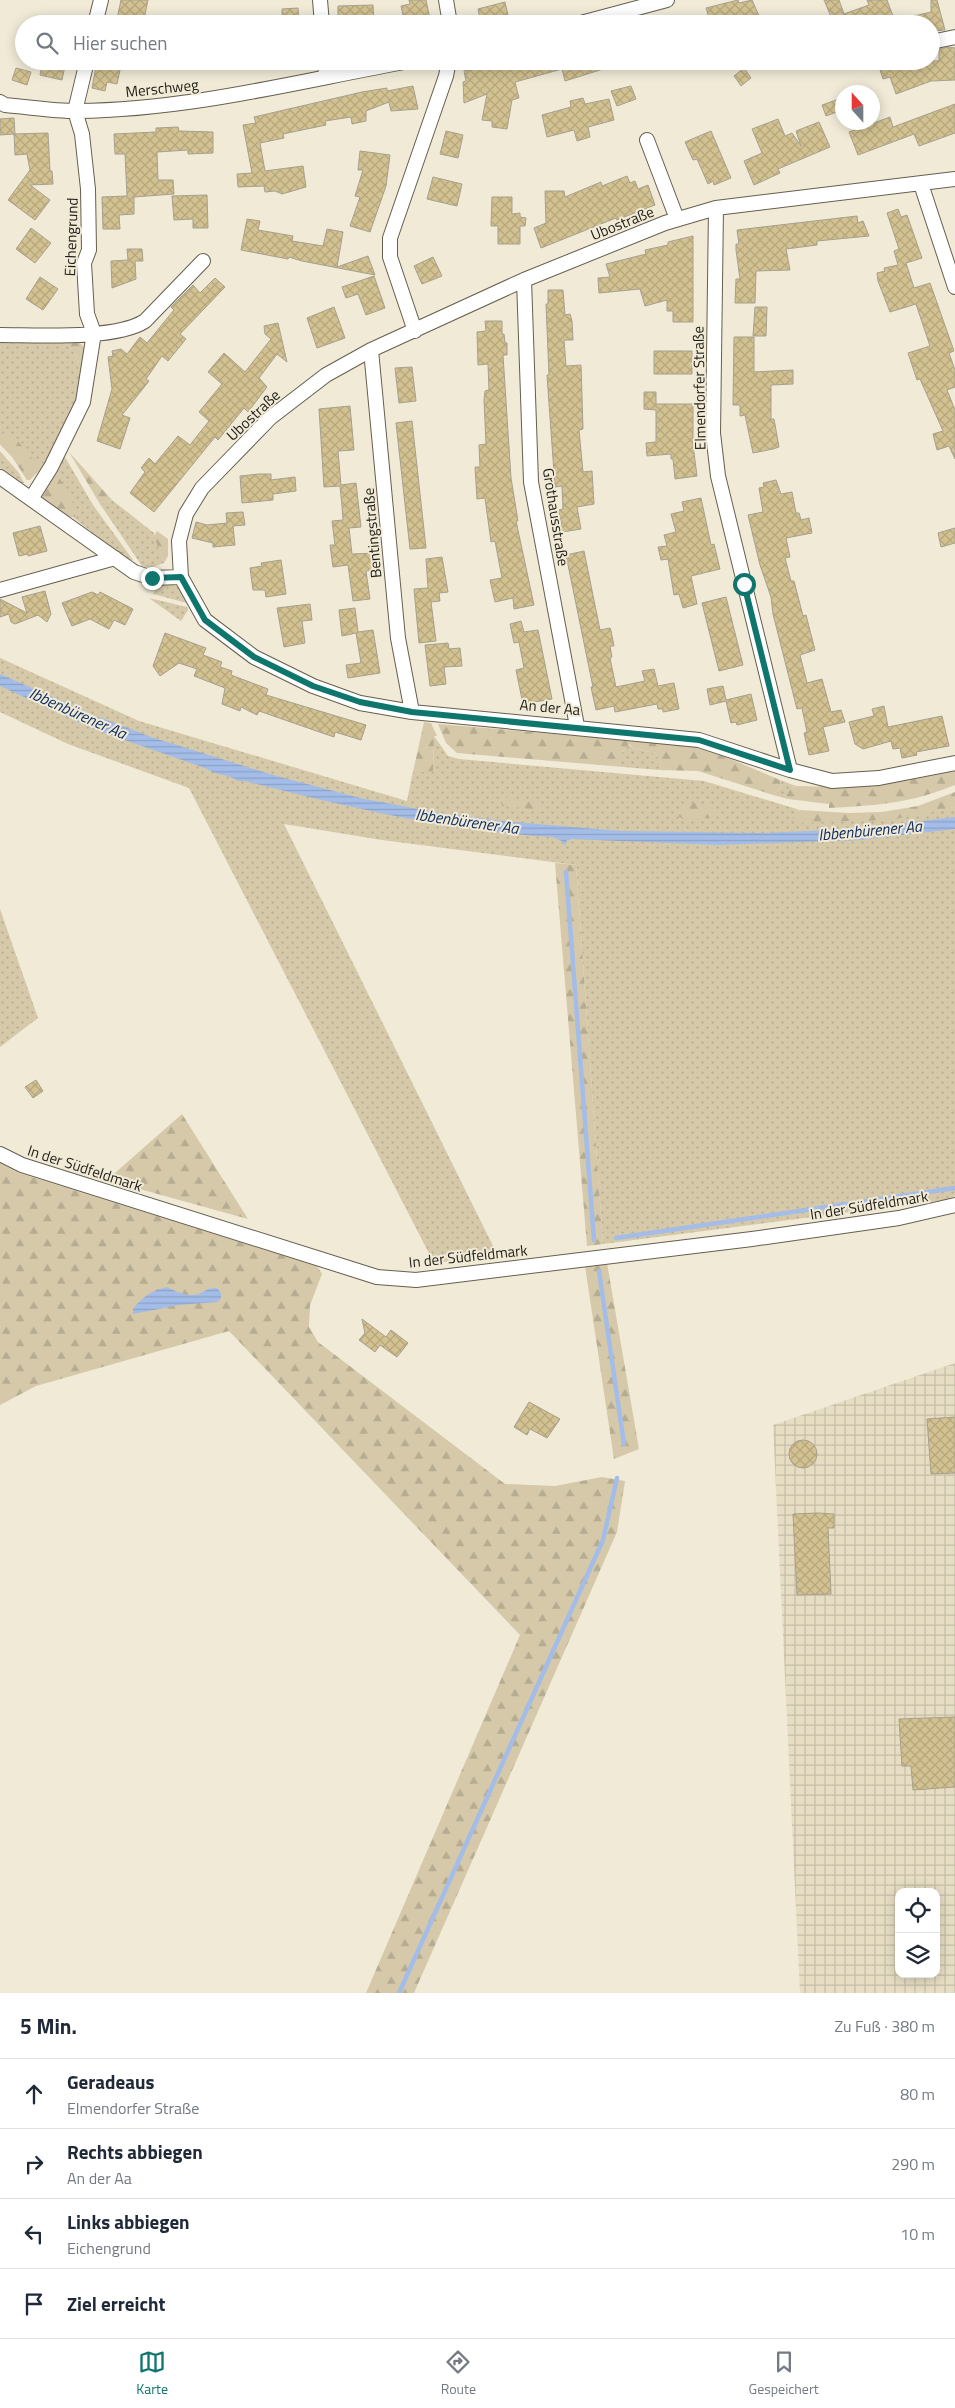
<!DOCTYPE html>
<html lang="de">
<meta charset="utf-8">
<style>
body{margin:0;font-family:"Titillium Web",sans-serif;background:#f2f2f3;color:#1f2937}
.controls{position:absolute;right:15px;bottom:15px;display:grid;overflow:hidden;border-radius:10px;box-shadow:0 2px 12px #0003}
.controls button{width:45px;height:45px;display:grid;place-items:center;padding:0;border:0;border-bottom:1px solid #e0e1e3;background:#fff;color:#1f2937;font:25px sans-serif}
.compass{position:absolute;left:835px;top:85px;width:45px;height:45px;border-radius:50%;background:#fff;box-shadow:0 2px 12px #0003;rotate:339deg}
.stop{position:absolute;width:15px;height:15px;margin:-11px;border:4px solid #0f766e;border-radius:50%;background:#fff}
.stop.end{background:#0f766e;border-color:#fff;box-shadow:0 1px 5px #0008}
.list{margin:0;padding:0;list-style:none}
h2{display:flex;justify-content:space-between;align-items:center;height:65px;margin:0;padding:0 20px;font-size:21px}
h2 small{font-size:16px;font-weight:400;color:#747a83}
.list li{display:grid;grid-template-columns:32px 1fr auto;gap:15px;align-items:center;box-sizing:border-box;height:70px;padding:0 20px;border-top:1px solid #e0e1e3}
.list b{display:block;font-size:19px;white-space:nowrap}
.list p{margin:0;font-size:16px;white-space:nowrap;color:#747a83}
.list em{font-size:16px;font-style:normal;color:#747a83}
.icon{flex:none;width:28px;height:28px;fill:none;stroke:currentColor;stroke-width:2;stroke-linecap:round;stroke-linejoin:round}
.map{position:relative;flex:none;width:955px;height:1993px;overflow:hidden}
.search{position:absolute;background:#fff;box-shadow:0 2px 12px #0003;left:15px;right:15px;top:15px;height:55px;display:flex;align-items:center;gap:12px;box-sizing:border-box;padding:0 18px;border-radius:28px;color:#747a83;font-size:19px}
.sheet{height:345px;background:#fff}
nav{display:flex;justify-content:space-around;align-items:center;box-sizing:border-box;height:70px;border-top:1px solid #e0e1e3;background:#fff;font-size:14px;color:#747a83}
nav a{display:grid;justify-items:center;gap:2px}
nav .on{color:#0f766e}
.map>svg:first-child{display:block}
.industrial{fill:url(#industrial-grid);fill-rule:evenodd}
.green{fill:url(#green-dots)}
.forest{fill:url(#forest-firs)}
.water{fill:url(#water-rules)}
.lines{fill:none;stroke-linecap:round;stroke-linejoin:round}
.stream{stroke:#a3bde8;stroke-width:4.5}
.building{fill:url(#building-cross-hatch);stroke:#a6a08f}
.minor-casing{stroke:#655f4f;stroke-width:16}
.minor{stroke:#fff;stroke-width:14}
.route{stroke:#0f766e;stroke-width:6}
.labels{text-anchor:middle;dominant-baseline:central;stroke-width:4;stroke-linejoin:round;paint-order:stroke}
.street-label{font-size:15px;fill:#1f1d16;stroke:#f0ead7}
.water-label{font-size:16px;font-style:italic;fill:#123164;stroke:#f0ead7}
</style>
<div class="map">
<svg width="955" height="1993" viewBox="0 0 955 1993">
<defs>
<pattern id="industrial-grid" width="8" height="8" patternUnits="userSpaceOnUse" patternTransform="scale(1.25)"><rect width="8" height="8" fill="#e6ddc3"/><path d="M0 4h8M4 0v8" fill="none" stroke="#c5bda7"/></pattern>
<pattern id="green-dots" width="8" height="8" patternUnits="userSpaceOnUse" patternTransform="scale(1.25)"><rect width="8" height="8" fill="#d5c9a9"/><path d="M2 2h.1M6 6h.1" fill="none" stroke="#b6ac91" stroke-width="1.8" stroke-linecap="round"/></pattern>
<pattern id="forest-firs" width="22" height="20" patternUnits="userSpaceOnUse" patternTransform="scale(1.25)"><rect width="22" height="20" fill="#d5c9a9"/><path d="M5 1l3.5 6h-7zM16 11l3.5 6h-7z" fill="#b6ac91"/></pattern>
<pattern id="water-rules" width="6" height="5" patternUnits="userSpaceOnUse" patternTransform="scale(1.25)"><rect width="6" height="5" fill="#a3bde8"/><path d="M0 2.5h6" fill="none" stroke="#8ca2c6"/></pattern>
<pattern id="building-cross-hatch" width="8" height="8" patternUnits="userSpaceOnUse" patternTransform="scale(1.25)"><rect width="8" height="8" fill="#d3c291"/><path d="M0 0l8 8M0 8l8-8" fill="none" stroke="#b5a67c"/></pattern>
</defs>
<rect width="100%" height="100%" fill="#f0ead7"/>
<path class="industrial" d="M955,1363V1993H800L773,1425ZM899,1892H936V1974H899Z"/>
<path class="green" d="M63,340L76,355L80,374L82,376L76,404L58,437V442L40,471L27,480L13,458L0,444V342Z
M0,451L19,473L24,483H18L0,468Z
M65,457L93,505L133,560L129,561L74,518L56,471L62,458Z
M112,500L154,533L164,563L150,568L142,566L100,504Z
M158,584C178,584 179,585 187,603L153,594Z
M149,598L187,607L188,610L181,621Z
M0,658L139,721L407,801L413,771L433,772L434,736L448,756L459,759L704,781L800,810L796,811L892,819L955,807V1196L944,1200L603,1244L576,865L382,840L284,824L498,1256L434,1263L189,788L68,744L0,712Z
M628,744L635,749L655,753L661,762L659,770L612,766L620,763L622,753Z
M780,780L796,786L791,788L786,796L788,799L773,795L782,786Z
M0,909L38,1018L0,1047Z"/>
<path class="forest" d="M63,340L80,343L85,348L82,376L80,374L76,355Z
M0,428L4,436H14L32,459L40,460L44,465L30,480H27L13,458L0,444Z
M69,452L112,500L100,504Z
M56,471L76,509L75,517H67L40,496Z
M157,531L168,539V556L164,563L154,536Z
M424,722L431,723L437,736H434L433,772H413Z
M438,724L700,746L780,780L782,786L773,795L698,771L659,770L661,762L655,753L635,749L629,744L622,752L623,756L620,763L612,766L457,753L446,743Z
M955,771V785C908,804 878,805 829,808V804L788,799L786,796L791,788L796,786C850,788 902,782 955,771Z
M955,792V807L890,820L798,823L792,818L793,814L800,810L849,813L882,812L918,806Z
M508,797L541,804L542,810L502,806L501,802Z
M699,802L712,808L714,813L711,818L683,819L676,815C680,803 689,804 699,802Z
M555,863L576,865L603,1244L587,1246Z
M182,1114L248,1219L107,1180Z
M0,1163L19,1173L317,1266L322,1274L310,1305L309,1327L318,1342L505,1484L555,1486L602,1477L625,1481L617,1532L414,1993H366L520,1635L229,1331L36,1386L0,1405Z
M607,1263L639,1449L614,1459L585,1266Z"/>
<path class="water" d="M0,674L84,711L97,719L99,717L154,738L273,775L360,798L439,813L502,821L620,831L759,833L858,829L955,817V829L859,840L718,845L572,839L567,840L565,846L562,841L552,837C447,831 346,807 245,781H238C227,773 216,776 205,768L96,730L0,686Z
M167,1287C175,1291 185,1296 194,1295C204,1294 205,1287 217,1288L221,1293V1298L217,1302L179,1305L133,1314V1309C143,1296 151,1291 167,1287Z"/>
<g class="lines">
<path class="stream" d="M566,872L594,1240
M616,1238L955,1188
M599,1271L624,1444
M399,1993L603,1540L617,1478"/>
</g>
<path class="building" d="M121,0H148L143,24H116Z
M409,0H426L431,24H405L401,6L410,4Z
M738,0L739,3L752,0L760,18L738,24H711L706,8Z
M824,0H839L844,14L869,5L867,0H887L896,24H823L832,19Z
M931,0H937L945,30L931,31V24H902L901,19L931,12Z
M505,2L510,24H481L478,9Z
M373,5L374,24H338V6Z
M298,8L299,24H282V9Z
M949,47L955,48V80L931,81L896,94L890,77L883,79L879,67L895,61H939V49Z
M43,61H66L62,80L40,75Z
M97,61H122L117,84L107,82L105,91L92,88Z
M503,61H619V64L565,81L562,69L515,82L519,98L512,100L507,129L492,127V121L482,120L487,94L464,103L463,82L466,81L464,71Z
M16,68L31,72L27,85L12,80Z
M744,68L751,78L741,86L734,76Z
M413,86L418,109L391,111L389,102L366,111V121L352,124L351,117L325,121L326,125L283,134L284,138L260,143L265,171L303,166L306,187L282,194L275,191L265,192L264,186L238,187L237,174L252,173L243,125L256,123L254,117L362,92L387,88V91Z
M631,86L636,99L617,106L611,91Z
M583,98L585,104L609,99L614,120L588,127L590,137L577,141L574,130L547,137L542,115L571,107L570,101Z
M842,98V110L826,116L822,105Z
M955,104V133L919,146L914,134L858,155L849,132L890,117L893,127Z
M14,118L15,134L48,133L50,171H52L53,184L30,185L50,200L35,220L8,200L30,170L27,154L15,155L14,134L0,135V119Z
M778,119L785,136L792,133L801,146L796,131L819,122L830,147L778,169L780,173L754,185L744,161L762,153L752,129Z
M178,127L179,131L213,132V153L188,154V150L157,152L158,180H173L174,194L134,197V214L119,215L120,229H103L102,197L127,196L125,154H115L114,134L156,132V128Z
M446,131L463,135L458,158L440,154Z
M711,131L731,178L714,185L713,181L708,184L697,159L693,160L685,142Z
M360,151L390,155L386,186L370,232L350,226L360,197L355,196L363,170H358Z
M627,176L630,183L635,181L638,189L648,185L655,205L617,220L616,218L541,248L534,228L546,223L545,191H564L565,197L601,182L602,186Z
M433,177L462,184L457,206L427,199Z
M207,195L208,228H193V219L174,220L172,196Z
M492,197H512V214L520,213V217L526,218L525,226H520V244H498V226H491Z
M898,209L901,217L907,215L922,258L906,263L914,288L930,283L954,351L949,353L955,370V387L947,390L955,410V459L949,446L937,450L933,434L943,431L920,379L917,380L908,353L930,346L916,304L890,312L878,281L877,273L885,271L884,268L898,265L894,251L899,249L887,213Z
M857,216L858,223L863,221L869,236L817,241V245L786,249L790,270L756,271L755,303H735L736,279H740L736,250V244H739L737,230Z
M247,219L260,221L258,230L293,236L292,241L323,246L327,229L343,232L337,267L368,256L375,275L302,261L289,257L288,259L241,250Z
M31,228L51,243L35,263L16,249Z
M693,236V322H673V311H667V300L645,306L640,289L599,293L598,278L610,277L606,264L646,254L645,250L668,245V242Z
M127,249H142L143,261H135L136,279L112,288L111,261L128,260Z
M433,257L442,276L422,284L414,266Z
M374,276L385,308L366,315L358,294L346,298L342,287Z
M40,277L58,289L43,310L26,299Z
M215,278L225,287L180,334L186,339L168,361L162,356L146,379L149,381L122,415L130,418L120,449L97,441L112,389L108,357L113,356L112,351L121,349L127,354L140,337L147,343L174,310L171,307L193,285L200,293Z
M548,290H563L565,315L570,314L572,321L573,340H564L566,366L581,365L583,429L579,430L583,472L592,471L594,504L577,507L581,529L562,532L559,510L563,509L562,486L555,487L547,375H549L546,304H548Z
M334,307L345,338L317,348L307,318Z
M755,307H767L766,336H753Z
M485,321H502V334H504L505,343H507V355H503L511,478L518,521H516L534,605L514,609L513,598L495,602L490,580L502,578L495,541L491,542L485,498L477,499L475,467H480L479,445L486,444L484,400L485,391L489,390L488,364L478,365L477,332L486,331Z
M278,323L287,362L277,354L259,378L267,387L248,412L244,408L218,440L215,437L154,512L130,493L145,472L141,468L149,458L155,464L178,436L190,445L209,421L199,412L222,384L208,372L224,353L245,372L271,339L265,334L264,326Z
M734,337H754V372L793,370V384L771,385V419H774L779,447L773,449L753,453L745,415L740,416V405H733Z
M654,351H692V374H654Z
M412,367L416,401L399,403L395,368Z
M644,392H656V404H693V445L697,476L675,479L673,459H671V454L647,456L646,443L656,442V410L644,409Z
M350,406L354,450L338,451L341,485L356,483L361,527L349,528L352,554L376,553L379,569L366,571L370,599L353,601L348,565L333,567L330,545H335L332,521L343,520L342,506L340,486L324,487L319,409Z
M412,421L426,548L410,549L396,423Z
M259,474H271V480L295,477L296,491L273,494V500L242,503L240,476Z
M776,480L781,494L792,492L796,513H799L801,520L809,518L812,533L786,538L790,557L785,558L791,581H794L803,616L806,615L815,650L800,655L807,683L822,679L831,712L841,710L845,722L823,727L829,751L809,755L804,733L807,732L802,708L797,709L773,614L771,597L760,565L748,515L763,512L759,488L764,487L763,483Z
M701,498L711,545L714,544L720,569L691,576L697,604L683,608L679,594L674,595L668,559L661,560L658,547L667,546L664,535L676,532L671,514L684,511L682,502Z
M243,512L245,525L233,526L235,545L213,547V543L192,538L196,522L207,525L227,523L226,513Z
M40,526L47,551L28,556V554L19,556L13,533Z
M955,528V543L941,547L938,533Z
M584,551L600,630L610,628L611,631L614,646H610L612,657L610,658L616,687L645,681L642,671L654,669L658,686L674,683L679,709L663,712V709H658L657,704L615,712L614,706L596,710L591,687H593L566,555Z
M442,557L448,592L439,593L440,601L431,602L436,641L419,643L414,589L428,588L426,559Z
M281,560L286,594L266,597L265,590H253L250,568L262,566L261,563Z
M45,591L51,614L47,622L38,615L15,624L11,622L9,614L0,617V599L27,613L22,597Z
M92,592L98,595L100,592L133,609L125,625L114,620L109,629L90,619L72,626L62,603Z
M726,597L743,665L719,671L702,603Z
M310,604L312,620L302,621L305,643L284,647L277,608Z
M355,608L358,632L373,630L380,673L348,678L346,665L361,663L356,633L342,636L339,610Z
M521,621L524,632L538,630L552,699L523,704L516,670L524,668L519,642L514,643L510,624Z
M165,633L206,648L203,655L222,662L220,667L232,671L231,675L268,689L266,695L366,725L361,740L335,732L334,737L259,711L257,715L241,707L240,711L222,704L225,688L194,676L197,669L179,663L160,676L153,666Z
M448,643L449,649L460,648L462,666L444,667L446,684L430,686L425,645Z
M723,686L726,700L751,694L757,720L737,725L736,722L731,723L726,701L710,705L707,689Z
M884,706L888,727L942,716L949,746L916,752L917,755L902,758L900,748L893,749L891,741L863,749L855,744L849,722L874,716L872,709Z
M36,1080L43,1091L33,1098L25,1087Z
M362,1319L386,1337L391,1330L408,1343L397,1357L380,1345L375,1352L359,1340L365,1333Z
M529,1402L560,1419L547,1438L530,1429L527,1435L514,1427Z
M955,1417V1473L931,1474L927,1419Z
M789 1454a14 14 0 1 1 28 0a14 14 0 1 1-28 0Z
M818,1513L834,1514V1528H828L831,1594L797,1595L793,1514Z
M955,1717V1787L913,1790L911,1766H902L899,1719Z"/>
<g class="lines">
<g class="minor-casing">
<path id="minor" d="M320,0L322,24
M446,0L450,24
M95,24L101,0
M577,24L667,0
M931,42L955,37
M325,61L326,76
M0,102L5,105C29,107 53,111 77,111C190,110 299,81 410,61
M647,140L677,219
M955,179L716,208L665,223L524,280L371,350L326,375L270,418L202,488L186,514L179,541L181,577L205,620L254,657L313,686L360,703L412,712L699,740L790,770L832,781L879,778L955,763
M921,184L955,287
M716,208L713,433L718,476L790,770
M524,280L531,482L577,726
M415,331L390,257V238L446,76L449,61
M0,335C37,335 116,340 145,321L203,261
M371,350L398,638L412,712
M0,477L134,572L152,578L181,577
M31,499L51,467L83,402L94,333L87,314L84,263L89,250L88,189L82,134L75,111L87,61
M0,590L115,558
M0,1154L22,1165L377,1277L416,1280L752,1239L899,1218L955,1205"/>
</g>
<use href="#minor" class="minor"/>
</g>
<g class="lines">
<path class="route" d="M152,578L181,577L205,620L254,657L313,686L360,702L412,712L699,740L790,770L744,584"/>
</g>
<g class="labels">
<g class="street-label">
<text transform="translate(162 88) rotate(-6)">Merschweg</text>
<text transform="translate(622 223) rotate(-22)">Ubostraße</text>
<text transform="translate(71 237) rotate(-88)">Eichengrund</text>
<text transform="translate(699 388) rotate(-91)">Elmendorfer Straße</text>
<text transform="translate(253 415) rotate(-43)">Ubostraße</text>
<text transform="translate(556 517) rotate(81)">Grothausstraße</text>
<text transform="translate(372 533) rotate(-95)">Bentingstraße</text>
<text transform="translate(550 707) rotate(5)">An der Aa</text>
<text transform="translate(85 1168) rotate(18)">In der Südfeldmark</text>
<text transform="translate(869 1205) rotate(-9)">In der Südfeldmark</text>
<text transform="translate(468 1256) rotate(-6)">In der Südfeldmark</text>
</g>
<g class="water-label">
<text transform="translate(78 713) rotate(24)">Ibbenbürener Aa</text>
<text transform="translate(467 821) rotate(8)">Ibbenbürener Aa</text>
<text transform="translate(870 830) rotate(-5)">Ibbenbürener Aa</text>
</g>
</g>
</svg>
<div class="controls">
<button><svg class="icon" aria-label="locate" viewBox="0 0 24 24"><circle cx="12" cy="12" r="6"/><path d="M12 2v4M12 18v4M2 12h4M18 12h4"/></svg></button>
<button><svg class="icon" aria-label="layers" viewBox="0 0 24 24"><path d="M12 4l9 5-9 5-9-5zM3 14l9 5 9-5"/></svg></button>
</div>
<svg class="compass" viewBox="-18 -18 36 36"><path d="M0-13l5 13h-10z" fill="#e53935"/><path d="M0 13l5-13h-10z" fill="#747a83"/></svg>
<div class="stop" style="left:744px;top:584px"></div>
<div class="stop end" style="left:152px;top:578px"></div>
<div class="search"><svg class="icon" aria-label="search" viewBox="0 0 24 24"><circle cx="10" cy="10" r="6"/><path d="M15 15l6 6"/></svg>Hier suchen</div>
</div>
<section class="sheet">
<h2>5 Min.<small>Zu Fuß · 380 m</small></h2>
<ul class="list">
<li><svg class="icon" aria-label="ahead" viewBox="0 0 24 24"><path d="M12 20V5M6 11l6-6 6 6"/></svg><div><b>Geradeaus</b><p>Elmendorfer Straße</p></div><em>80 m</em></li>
<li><svg class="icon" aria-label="right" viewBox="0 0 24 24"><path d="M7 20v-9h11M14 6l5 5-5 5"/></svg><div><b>Rechts abbiegen</b><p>An der Aa</p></div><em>290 m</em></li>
<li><svg class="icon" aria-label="left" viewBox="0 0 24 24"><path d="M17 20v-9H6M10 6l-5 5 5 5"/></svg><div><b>Links abbiegen</b><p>Eichengrund</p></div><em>10 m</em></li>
<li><svg class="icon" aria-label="arrive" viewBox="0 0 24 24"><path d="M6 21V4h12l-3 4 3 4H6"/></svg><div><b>Ziel erreicht</b></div></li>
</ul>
</section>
<nav>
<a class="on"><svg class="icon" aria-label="map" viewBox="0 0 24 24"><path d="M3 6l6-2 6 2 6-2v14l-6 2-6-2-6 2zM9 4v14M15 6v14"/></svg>Karte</a>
<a><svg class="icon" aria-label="directions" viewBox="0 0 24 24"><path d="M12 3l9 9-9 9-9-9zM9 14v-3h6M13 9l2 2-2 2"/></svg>Route</a>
<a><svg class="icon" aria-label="saved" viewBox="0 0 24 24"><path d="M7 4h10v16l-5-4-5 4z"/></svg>Gespeichert</a>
</nav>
